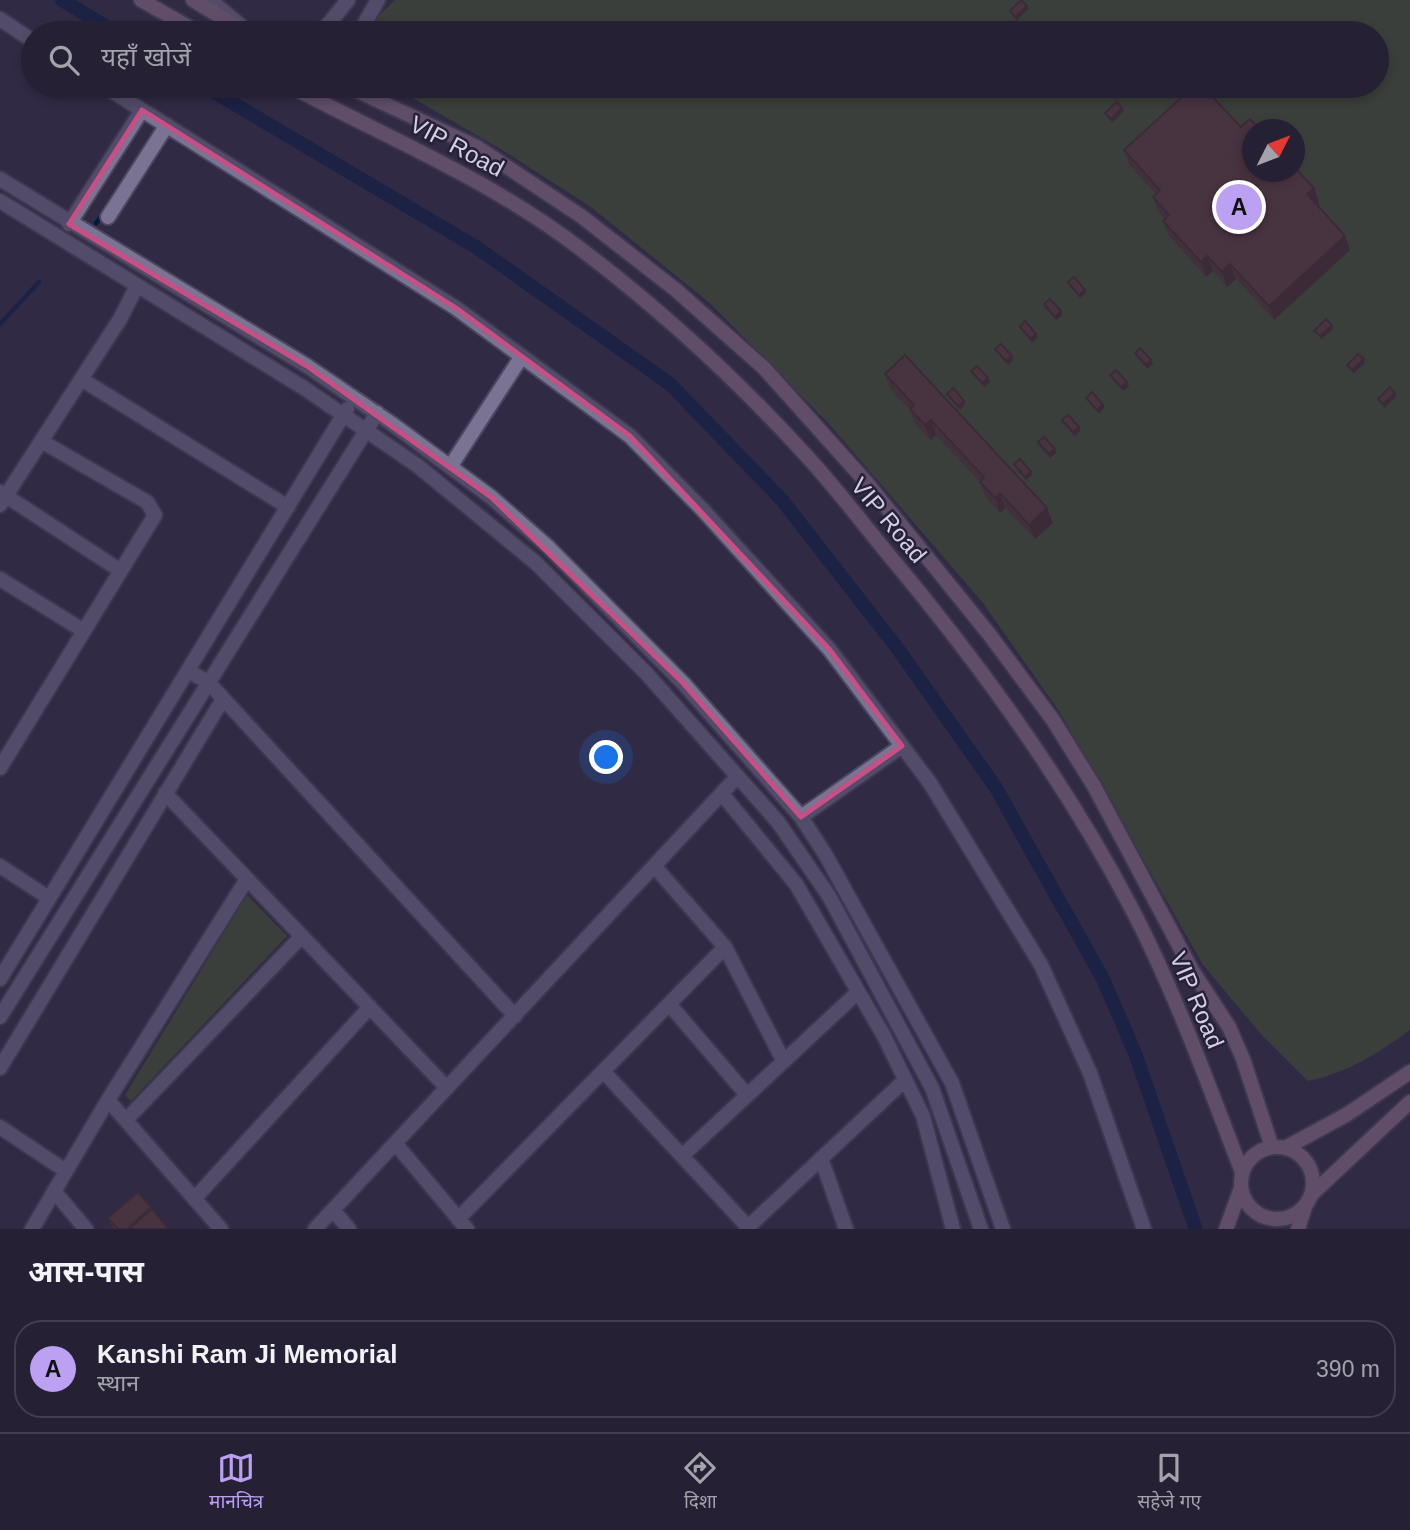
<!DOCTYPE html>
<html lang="hi">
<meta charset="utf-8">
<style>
body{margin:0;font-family:Arial,"Noto Sans Devanagari",sans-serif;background:#2d283c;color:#f1f3f6}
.compass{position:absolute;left:1242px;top:119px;width:63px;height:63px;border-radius:50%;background:#252034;box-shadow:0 4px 10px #0003;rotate:48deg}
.you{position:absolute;left:607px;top:758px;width:24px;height:24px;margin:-18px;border:5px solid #fff;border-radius:50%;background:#1a73e8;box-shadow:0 0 0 10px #1a73e833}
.badge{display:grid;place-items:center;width:46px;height:46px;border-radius:50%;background:#bca0f2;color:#111;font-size:23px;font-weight:700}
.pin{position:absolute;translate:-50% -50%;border:4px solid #fff;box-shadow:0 2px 7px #0006}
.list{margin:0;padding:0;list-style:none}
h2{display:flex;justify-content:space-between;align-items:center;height:91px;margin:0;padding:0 28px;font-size:30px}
h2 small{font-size:23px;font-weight:400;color:#a3a3ac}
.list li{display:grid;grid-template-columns:46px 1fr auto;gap:21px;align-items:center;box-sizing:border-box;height:98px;margin:0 14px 14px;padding:0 14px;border:2px solid #423e4f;border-radius:28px}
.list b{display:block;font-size:26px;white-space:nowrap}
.list p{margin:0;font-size:23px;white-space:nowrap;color:#a3a3ac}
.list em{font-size:23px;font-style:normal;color:#a3a3ac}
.icon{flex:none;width:38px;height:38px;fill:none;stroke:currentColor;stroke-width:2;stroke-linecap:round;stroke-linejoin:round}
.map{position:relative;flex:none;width:1410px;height:1229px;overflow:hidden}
.search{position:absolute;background:#252034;box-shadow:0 4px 10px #0003;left:21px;right:21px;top:21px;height:77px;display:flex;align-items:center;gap:18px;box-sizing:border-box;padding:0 24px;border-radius:38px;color:#a3a3ac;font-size:26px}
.sheet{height:203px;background:#252034}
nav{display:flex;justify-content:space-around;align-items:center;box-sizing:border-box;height:98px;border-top:2px solid #423e4f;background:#252034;font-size:19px;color:#a3a3ac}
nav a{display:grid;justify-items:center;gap:4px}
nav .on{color:#bca0f2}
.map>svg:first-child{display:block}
.green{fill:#455930;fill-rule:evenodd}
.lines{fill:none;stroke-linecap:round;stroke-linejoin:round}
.stream{stroke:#001944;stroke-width:4.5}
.canal{stroke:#001944;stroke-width:14}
.minor-casing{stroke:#4d475e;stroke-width:18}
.tertiary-casing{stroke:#4d475e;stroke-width:18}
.secondary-casing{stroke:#4d475e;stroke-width:18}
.minor{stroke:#7a7394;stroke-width:14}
.tertiary{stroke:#7a7394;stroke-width:14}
.secondary{stroke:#9a7a95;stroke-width:14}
.wall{fill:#573934}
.shaded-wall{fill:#472e2b}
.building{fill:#65423d;stroke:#472e2b;stroke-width:2}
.marked{fill:none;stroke:#c74f84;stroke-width:5;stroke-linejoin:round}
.labels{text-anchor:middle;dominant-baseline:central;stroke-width:5;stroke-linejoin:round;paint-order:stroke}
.street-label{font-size:24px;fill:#d3d0e2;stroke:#27203b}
</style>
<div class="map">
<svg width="1410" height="1229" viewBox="0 0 1410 1229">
<rect width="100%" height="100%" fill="#312a45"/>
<path class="green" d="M395,0H1410V1030C1378,1053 1347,1073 1308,1081L1261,1034L1203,965L1061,714L983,603L830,425L711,304L591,207L502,150L392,86H1377V33H371L373,21ZM1252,130H1294V172H1252Z
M247,895L287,936L131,1101L125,1095Z"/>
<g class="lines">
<path class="stream" d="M96,223L104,213
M0,324L39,282"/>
<path class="canal" d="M62,0L117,33
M204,86L476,247L670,384L782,500L898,649L996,788L1103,979L1135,1053L1195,1227"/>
<g class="minor-casing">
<path id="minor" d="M0,19L33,41
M104,86L456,308L630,436L703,510L830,650L930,783L1041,965L1090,1073L1144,1229
M108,217L167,125
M69,224L142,110
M81,379L288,507
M450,467L522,356
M0,492L121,571
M0,505L120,319L137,286
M0,579L84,631
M188,671L208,682L515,1016
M0,768L155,515L147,502L41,441
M165,793L447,1088
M722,794L796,884L884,1036L923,1116L953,1229
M801,817L902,746
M0,866L49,898
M655,867L725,947L783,1060
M669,1004L747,1095
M0,1068L223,699
M603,1071L748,1227
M108,1100L221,1229
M126,1120L302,936
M0,1127L66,1171
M395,1143L467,1229
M682,1156L858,992
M821,1158L846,1229
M54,1191L86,1229
M195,1198L370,1007
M333,1210L349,1229
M458,1219L725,947
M32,1229L108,1100L247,879
M315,1229L737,777
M746,1229L905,1080"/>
</g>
<g class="tertiary-casing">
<path id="tertiary" d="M210,0L240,25
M321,33L348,0
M359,33L378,0
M318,100L327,86
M0,179L307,366L392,424L491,497L547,546L683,683L801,817L825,854L952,1083L1003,1229
M0,201L304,388L418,466L536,563L647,674L778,822L829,896L932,1088L981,1229
M0,979L347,409
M0,1017L377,413"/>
</g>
<g class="secondary-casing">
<path id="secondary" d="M141,0L199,33
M193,0L247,33
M290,86C390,139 491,180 582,250C661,310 735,378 802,451C833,484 860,520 888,554C981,665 1066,782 1133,911C1176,994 1208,1084 1242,1172
M347,86L477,147L581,216L676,290L764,368L867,483L989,634L1053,720L1094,786L1192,970L1229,1027L1243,1059L1272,1147
M1241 1183a36 36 0 1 1 72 0a36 36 0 1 1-72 0Z
M1285,1148L1346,1115L1410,1072
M1312,1194L1410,1102
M1226,1229L1241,1188
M1298,1229L1305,1207"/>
</g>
<use href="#minor" class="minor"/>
<use href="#tertiary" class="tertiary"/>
<use href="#secondary" class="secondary"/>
</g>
<path class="wall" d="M1241,127L1314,188L1319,203L1317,205L1350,250L1274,320L1236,279L1227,287L1213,271L1206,277L1168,235L1163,221L1165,219L1158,212L1153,197L1156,194L1129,165L1124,150Z
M1068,282L1085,290L1086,293L1080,298L1069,286Z
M1044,304L1061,311L1062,315L1056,320L1045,308Z
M1020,327L1036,334L1038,337L1032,343L1021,330Z
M995,349L1012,356L1013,360L1008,365L997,353Z
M1135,353L1151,360L1153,364L1147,369L1136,357Z
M971,371L988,378L990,382L984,387L973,375Z
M885,374L1053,523L1035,539L1005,508L1000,513L985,496L980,482L936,435L931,440L915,424L910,410L890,389Z
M1110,375L1127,382L1129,386L1123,391L1112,379Z
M947,394L964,401L965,404L960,410L949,397Z
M1086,398L1103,405L1104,408L1099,414L1088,401Z
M1062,420L1079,427L1080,431L1074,436L1063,424Z
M1038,442L1055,449L1056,453L1050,458L1039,446Z
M1014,464L1031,472L1032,475L1026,480L1015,468Z
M151,1207L168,1229H114L111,1225L108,1218Z"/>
<path class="shaded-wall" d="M1027,6L1028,9L1016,21L1015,17Z
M1122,108L1124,111L1112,123L1110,119Z
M1314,188L1319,203L1312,209L1307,194Z
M1345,236L1350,250L1274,320L1269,306Z
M1207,256L1213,271L1206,277L1201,262Z
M1230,264L1236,279L1227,287L1222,272Z
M1085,290L1086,293L1080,298L1079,295Z
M1061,311L1062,315L1056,320L1055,317Z
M1332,325L1333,329L1321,340L1320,336Z
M1036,334L1038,337L1032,343L1031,339Z
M1012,356L1013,360L1008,365L1006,361Z
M1364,359L1365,363L1353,374L1352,370Z
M1151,360L1153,364L1147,369L1146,365Z
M988,378L990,382L984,387L982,383Z
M1127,382L1129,386L1123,391L1121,387Z
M1395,393L1396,397L1384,408L1383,404Z
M964,401L965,404L960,410L958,406Z
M1103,405L1104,408L1099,414L1097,410Z
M931,420L936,435L931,440L925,425Z
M1079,427L1080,431L1074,436L1073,432Z
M1055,449L1056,453L1050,458L1049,454Z
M1031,472L1032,475L1026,480L1025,477Z
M1000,493L1005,508L1000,513L995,498Z
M1047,508L1053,523L1035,539L1029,525Z
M151,1207L154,1215L138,1229H127Z"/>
<path class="building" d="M1021,0L1027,6L1015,17L1010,11Z
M1194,86H1202L1241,127L1250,119L1260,130H1252V172H1294V167L1314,188L1307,194L1345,236L1269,306L1230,264L1222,272L1207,256L1201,262L1163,221L1169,215L1153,197L1160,190L1124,150Z
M1117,102L1122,108L1110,119L1105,113Z
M1074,277L1085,290L1079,295L1068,282Z
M1050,299L1061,311L1055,317L1044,304Z
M1326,319L1332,325L1320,336L1314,331Z
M1025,321L1036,334L1031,339L1020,327Z
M1001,344L1012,356L1006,361L995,349Z
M1140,348L1151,360L1146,365L1135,353Z
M1358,354L1364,359L1352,370L1347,365Z
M905,355L1047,508L1029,525L1000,493L995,498L980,482L984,477L931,420L925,425L910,409L914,405L885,374Z
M977,366L988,378L982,383L971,371Z
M1116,370L1127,382L1121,387L1110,375Z
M1390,387L1395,393L1383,404L1378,399Z
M953,388L964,401L958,406L947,394Z
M1092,392L1103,405L1097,410L1086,398Z
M1068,415L1079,427L1073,432L1062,420Z
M1044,437L1055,449L1049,454L1038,442Z
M1020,459L1031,472L1025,477L1014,464Z
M138,1192L151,1207L127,1229H118L108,1218Z
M152,1209L168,1229H129Z"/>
<path d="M0 0H1410V1229H0ZM142,110L456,308L630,436L830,650L902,746L801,817L683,683L491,497L307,366L69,224Z" fill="#312a45" fill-opacity=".55" fill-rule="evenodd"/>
<path class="marked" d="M142,110L456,308L630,436L830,650L902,746L801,817L683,683L491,497L307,366L69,224Z"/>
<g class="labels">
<g class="street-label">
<text transform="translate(457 146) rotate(28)">VIP Road</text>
<text transform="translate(889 520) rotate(50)">VIP Road</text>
<text transform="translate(1197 1000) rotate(67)">VIP Road</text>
</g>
</g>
</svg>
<svg class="compass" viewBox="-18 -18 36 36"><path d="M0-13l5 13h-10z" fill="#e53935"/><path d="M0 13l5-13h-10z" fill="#a3a3ac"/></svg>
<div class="you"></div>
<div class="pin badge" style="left:1239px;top:207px">A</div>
<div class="search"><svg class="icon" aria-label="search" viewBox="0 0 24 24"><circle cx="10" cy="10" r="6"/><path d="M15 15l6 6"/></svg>यहाँ खोजें</div>
</div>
<section class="sheet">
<h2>आस-पास<small></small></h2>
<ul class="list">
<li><span class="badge">A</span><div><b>Kanshi Ram Ji Memorial</b><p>स्थान</p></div><em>390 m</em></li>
</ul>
</section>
<nav>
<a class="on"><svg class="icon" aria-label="map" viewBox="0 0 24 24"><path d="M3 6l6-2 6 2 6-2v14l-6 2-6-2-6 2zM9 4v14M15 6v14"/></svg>मानचित्र</a>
<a><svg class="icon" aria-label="directions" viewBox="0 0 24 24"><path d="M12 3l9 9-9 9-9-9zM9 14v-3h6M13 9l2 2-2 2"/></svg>दिशा</a>
<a><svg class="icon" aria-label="saved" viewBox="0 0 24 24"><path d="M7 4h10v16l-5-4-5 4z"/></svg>सहेजे गए</a>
</nav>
